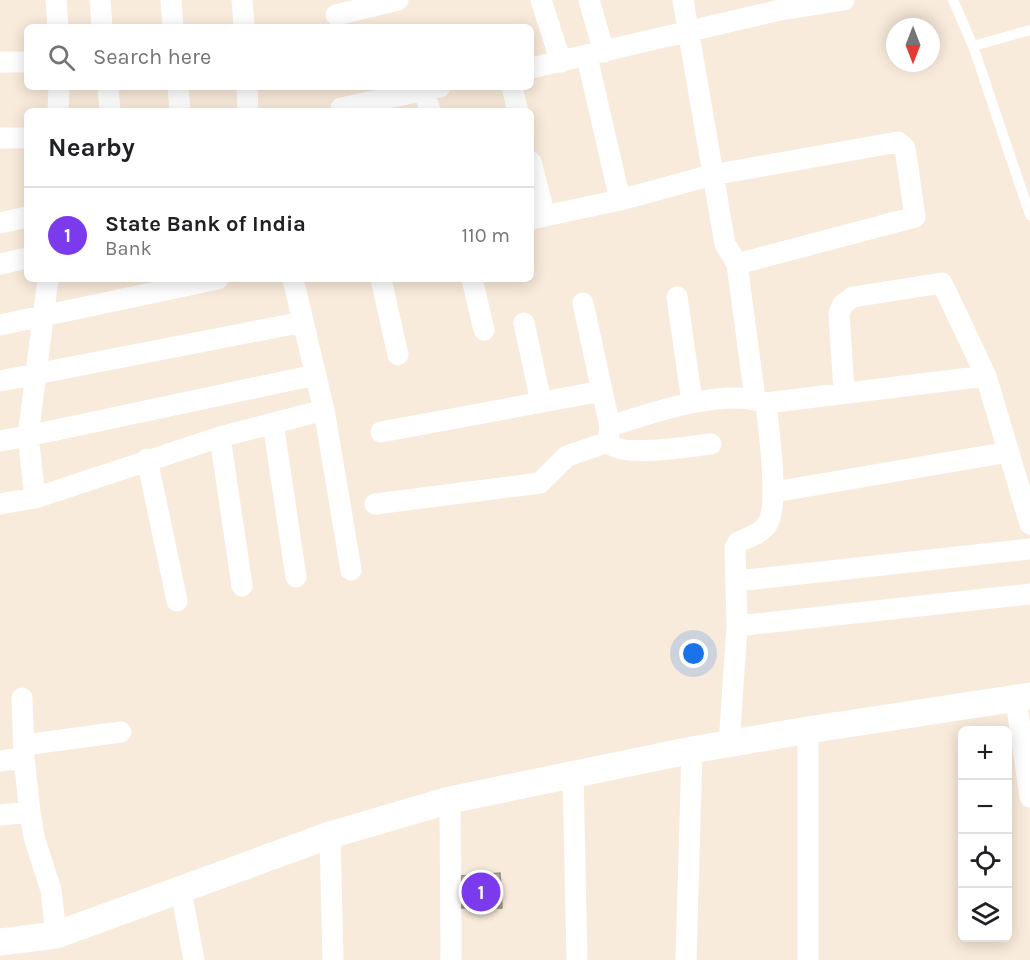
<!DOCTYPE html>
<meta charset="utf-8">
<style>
body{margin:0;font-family:Karla,sans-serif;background:#f6f6f6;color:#202124}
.controls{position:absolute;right:18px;bottom:18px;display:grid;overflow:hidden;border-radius:9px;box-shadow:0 3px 15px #0003}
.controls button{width:54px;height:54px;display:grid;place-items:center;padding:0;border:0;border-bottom:2px solid #e0e0e0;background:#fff;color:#202124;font:30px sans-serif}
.compass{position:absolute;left:886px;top:18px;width:54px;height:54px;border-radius:50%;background:#fff;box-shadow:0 3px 15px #0003;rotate:180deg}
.you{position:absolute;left:694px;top:654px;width:21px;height:21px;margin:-15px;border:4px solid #fff;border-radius:50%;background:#1a73e8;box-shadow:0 0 0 9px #1a73e833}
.badge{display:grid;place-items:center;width:39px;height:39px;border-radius:50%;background:#7c3aed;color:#fff;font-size:20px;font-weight:700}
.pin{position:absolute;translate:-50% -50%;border:3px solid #fff;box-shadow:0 2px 6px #0006}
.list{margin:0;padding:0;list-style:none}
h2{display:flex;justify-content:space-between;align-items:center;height:78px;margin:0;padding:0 24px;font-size:26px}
h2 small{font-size:20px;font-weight:400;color:#757577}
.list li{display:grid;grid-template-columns:39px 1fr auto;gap:18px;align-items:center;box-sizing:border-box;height:96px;padding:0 24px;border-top:2px solid #e0e0e0}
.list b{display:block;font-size:22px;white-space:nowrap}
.list p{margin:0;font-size:20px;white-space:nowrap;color:#757577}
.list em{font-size:20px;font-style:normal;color:#757577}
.icon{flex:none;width:33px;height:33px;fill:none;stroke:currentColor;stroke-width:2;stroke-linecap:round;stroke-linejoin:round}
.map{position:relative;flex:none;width:1030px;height:960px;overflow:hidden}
.search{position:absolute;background:#fff;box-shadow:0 3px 15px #0003;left:24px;top:24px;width:510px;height:66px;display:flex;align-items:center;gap:15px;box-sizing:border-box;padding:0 21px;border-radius:9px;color:#757577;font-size:22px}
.panel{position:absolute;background:#fff;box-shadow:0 3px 15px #0003;left:24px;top:108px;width:510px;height:174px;border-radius:9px}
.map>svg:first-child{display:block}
.building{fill:url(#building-cross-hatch);stroke:#a29587;stroke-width:1.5}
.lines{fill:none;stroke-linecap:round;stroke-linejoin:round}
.service{stroke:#fff;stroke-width:10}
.minor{stroke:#fff;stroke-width:21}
.tertiary{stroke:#fff;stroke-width:27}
</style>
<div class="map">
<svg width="1030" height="960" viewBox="0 0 1030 960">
<defs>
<pattern id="building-cross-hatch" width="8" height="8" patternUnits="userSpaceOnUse" patternTransform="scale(1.5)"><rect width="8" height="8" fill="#baac9d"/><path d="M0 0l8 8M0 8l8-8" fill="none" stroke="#9f9386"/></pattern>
</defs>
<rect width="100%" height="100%" fill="#f9ebdb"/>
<path class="building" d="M500,873L502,908H461V876Z"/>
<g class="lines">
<path class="service" d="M953,0L973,46L1030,215
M973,46L1030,30"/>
<path class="minor" d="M56,0L58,27
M100,0L102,27
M171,0L173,27
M242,0L244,27
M541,0L561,62
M589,0L604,52
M683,0L725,244L737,264L755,399
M336,15L398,0
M587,57L620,200
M0,62H27
M531,68L780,10L844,0
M108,87L110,111
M178,87L180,111
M247,87L248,111
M512,87L518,111
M424,90L430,111
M58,111L59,87
M342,111L341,108L440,87
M0,138H27
M531,162L545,216
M531,219L620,200L712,175L898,142L905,148L915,217L737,264
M0,223L27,217
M0,264L27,258
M293,279L324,410L351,570
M381,279L398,355
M472,279L484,330
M677,297L692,402
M583,303L602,391
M524,323L541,402
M0,325L218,279
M0,381L303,322
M844,392L839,313L843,304L853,297L942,283L986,376L1030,524
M273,423L296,577
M381,432L602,391L610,426
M220,437L242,586
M0,441L28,436L48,279
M608,442C620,459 690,446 711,444
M147,459L177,601
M774,492L1009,452
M35,498L28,436L315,375
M0,504L35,498L220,437L324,410
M375,504L540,483L567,456L608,442L610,426C652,413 725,387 766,403
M737,581L1030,549
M737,626L1030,594
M22,698L24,758L30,812L34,837L51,890L56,935
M1016,700L1030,797
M24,745L121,732
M729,745L737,626L735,548L738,542C747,538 760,534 766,526C781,508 768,428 766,403L986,376
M0,761L24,758
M573,775L577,960
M450,800L451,960
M0,815L30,812
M330,835L333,960
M181,891L194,960
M686,960L692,750
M808,960V730"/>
<path class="tertiary" d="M0,942L56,935L330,835L450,800L692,750L808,730L1030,696"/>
</g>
</svg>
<div class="controls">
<button>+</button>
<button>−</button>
<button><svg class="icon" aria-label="locate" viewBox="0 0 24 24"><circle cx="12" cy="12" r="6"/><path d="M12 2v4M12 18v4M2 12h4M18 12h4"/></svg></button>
<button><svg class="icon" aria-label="layers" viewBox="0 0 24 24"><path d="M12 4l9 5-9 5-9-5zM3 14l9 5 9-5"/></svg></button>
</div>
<svg class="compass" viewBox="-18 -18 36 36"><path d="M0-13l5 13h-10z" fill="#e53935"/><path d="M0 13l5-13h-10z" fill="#757577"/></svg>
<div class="you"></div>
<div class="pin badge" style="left:481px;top:892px">1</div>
<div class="search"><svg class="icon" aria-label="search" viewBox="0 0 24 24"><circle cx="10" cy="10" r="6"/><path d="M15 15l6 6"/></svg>Search here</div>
<section class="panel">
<h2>Nearby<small></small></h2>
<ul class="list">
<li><span class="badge">1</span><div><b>State Bank of India</b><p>Bank</p></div><em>110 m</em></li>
</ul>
</section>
</div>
